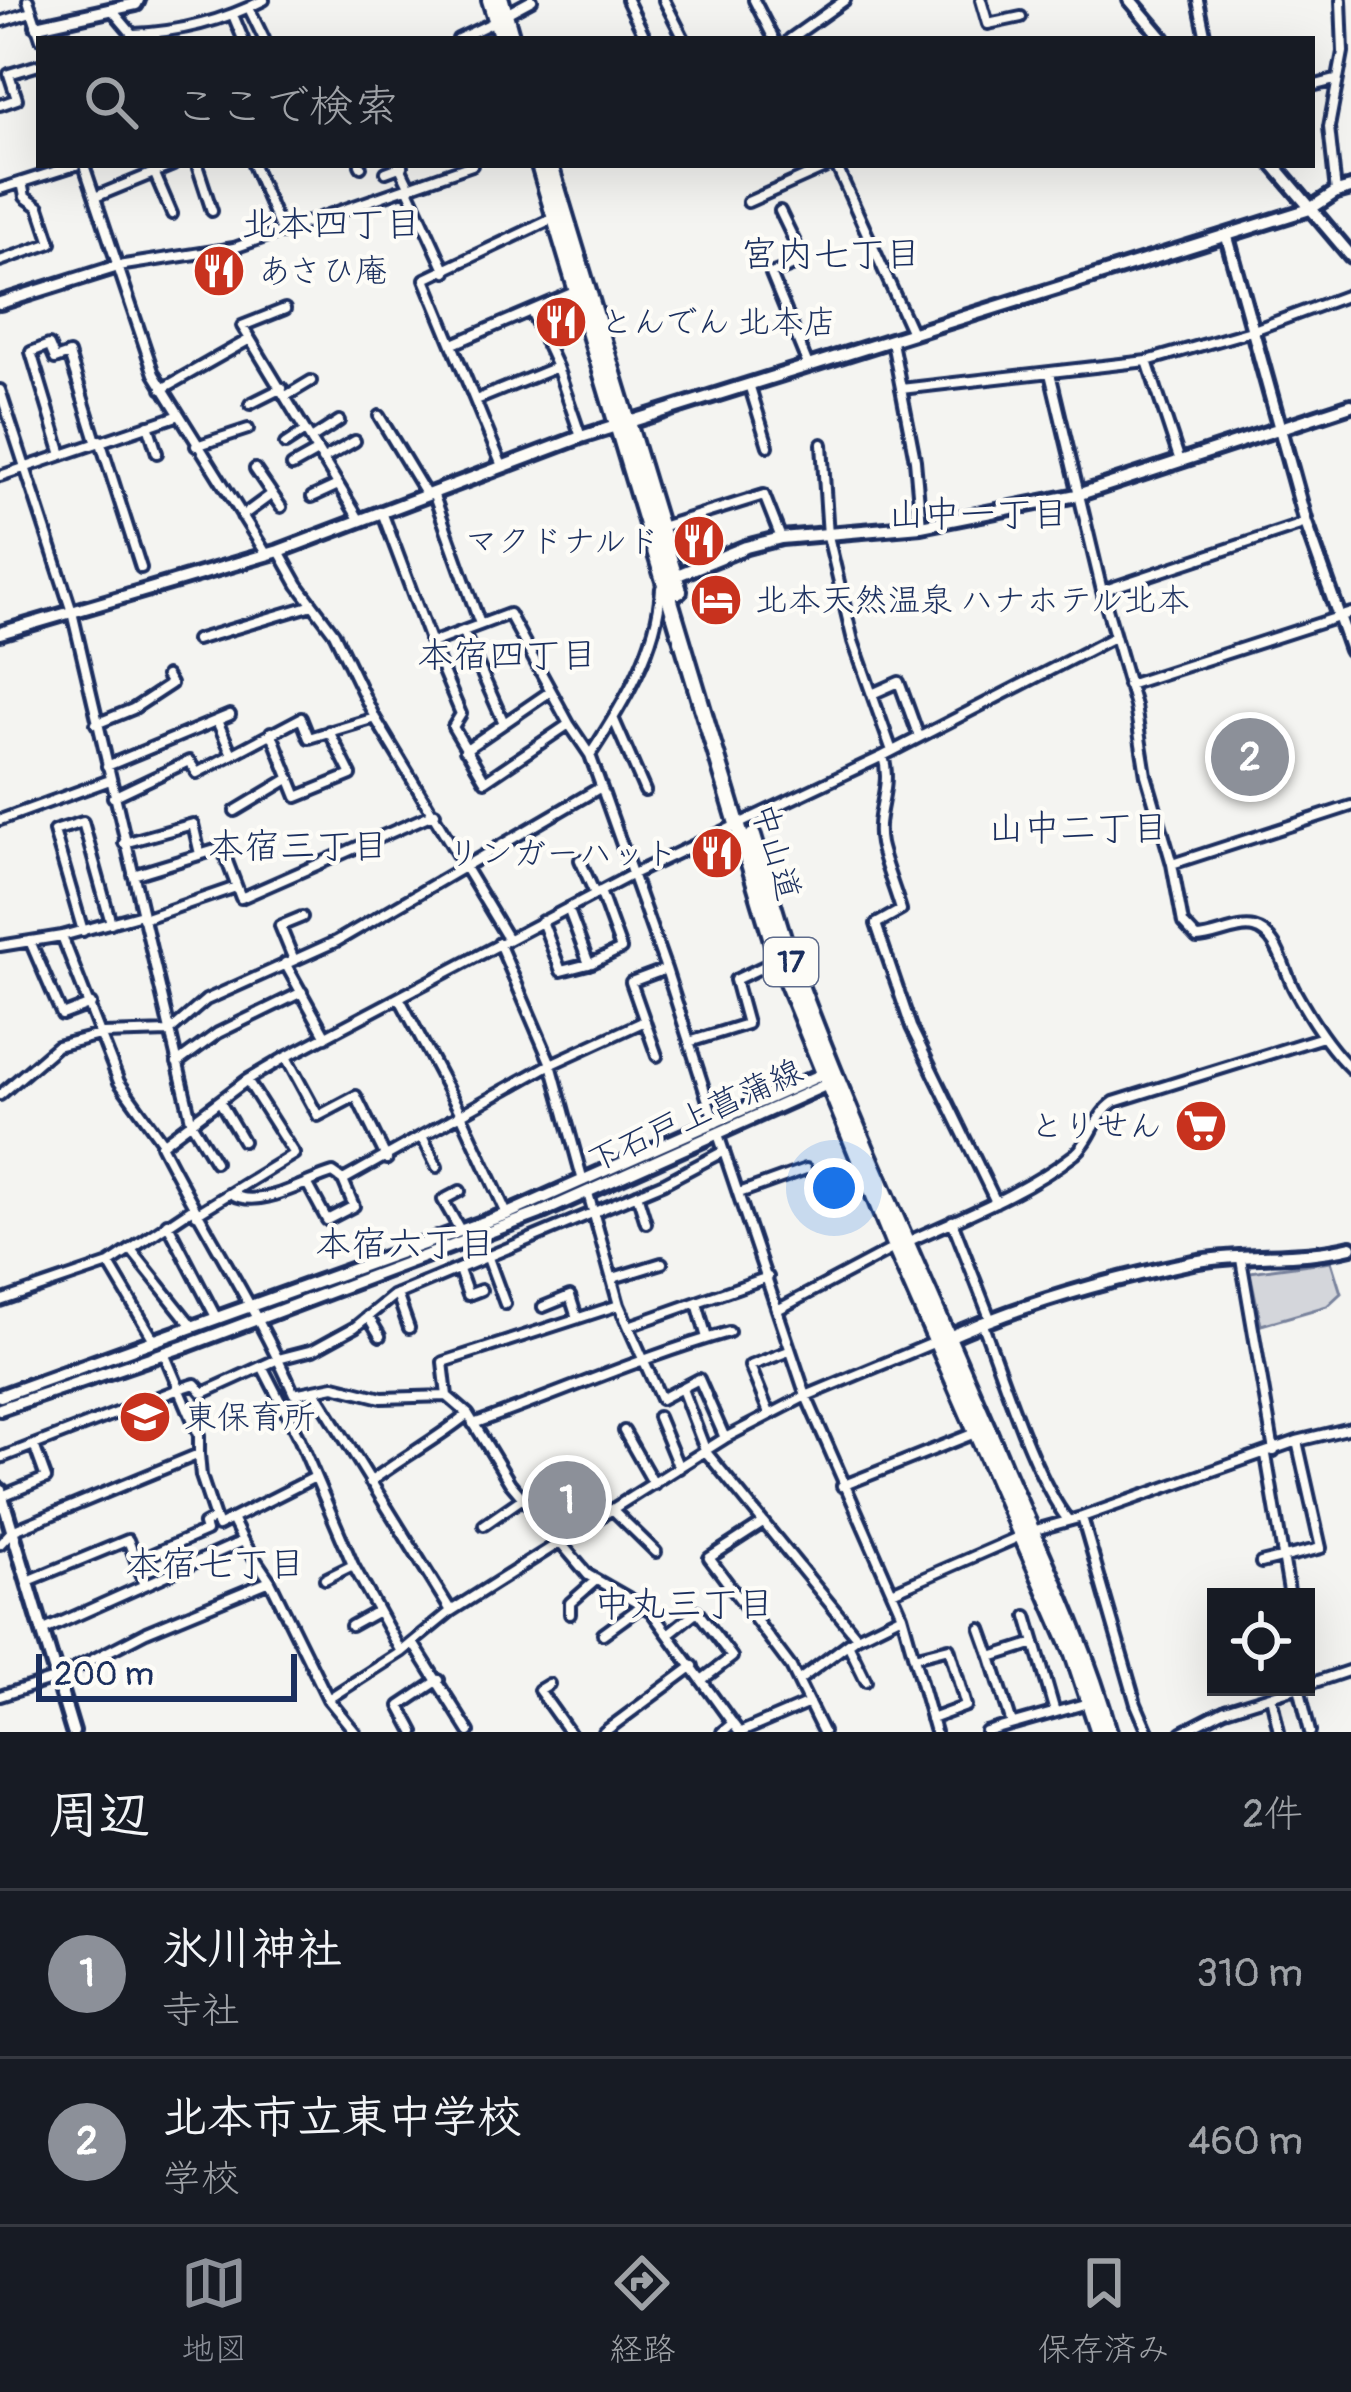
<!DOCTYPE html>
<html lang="ja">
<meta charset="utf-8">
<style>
body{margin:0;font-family:Pangolin,"Klee One",sans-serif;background:#20242c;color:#f1f3f6}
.controls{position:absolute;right:36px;bottom:36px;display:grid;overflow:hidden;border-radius:0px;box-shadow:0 12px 48px #0002}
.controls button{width:108px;height:108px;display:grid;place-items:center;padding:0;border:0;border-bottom:3px solid #363941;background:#171b24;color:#f1f3f6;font:60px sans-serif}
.scale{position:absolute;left:36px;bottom:30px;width:261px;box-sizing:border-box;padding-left:12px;border:6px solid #1b2f5e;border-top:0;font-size:33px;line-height:42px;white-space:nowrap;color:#1b2f5e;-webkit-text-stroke:9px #fdfcf7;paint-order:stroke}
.you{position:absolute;left:834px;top:1188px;width:42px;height:42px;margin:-30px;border:9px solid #fff;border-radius:50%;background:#1a73e8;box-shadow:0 0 0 18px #1a73e833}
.badge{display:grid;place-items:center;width:78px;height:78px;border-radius:50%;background:#8c9099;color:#fff;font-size:39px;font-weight:700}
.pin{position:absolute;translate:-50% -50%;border:6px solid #fff;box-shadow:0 3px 12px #0006}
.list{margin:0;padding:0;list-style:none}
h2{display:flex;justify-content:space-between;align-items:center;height:156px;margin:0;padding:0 48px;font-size:51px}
h2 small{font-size:39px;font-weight:400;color:#9ea1a6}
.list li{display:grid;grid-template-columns:78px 1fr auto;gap:36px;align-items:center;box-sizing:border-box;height:168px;padding:0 48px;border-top:3px solid #363941}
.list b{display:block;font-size:45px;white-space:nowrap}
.list p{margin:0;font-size:39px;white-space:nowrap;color:#9ea1a6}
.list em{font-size:39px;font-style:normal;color:#9ea1a6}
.icon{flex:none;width:66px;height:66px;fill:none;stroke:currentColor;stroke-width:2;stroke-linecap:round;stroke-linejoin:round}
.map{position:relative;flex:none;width:1351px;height:1732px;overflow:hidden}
.search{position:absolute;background:#171b24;box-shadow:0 12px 48px #0002;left:36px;right:36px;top:36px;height:132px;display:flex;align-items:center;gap:30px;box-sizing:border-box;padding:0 42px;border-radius:0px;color:#9ea1a6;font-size:45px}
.sheet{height:492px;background:#171b24}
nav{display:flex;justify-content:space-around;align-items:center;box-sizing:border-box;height:168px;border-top:3px solid #363941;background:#171b24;font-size:33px;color:#9ea1a6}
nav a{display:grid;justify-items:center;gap:6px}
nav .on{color:#8c9099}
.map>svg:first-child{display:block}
.green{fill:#d4d6db;stroke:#78829c;stroke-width:3}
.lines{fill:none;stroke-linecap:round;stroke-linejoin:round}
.minor-casing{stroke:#1b2f5e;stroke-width:16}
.tertiary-casing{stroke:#1b2f5e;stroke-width:20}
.secondary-casing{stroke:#1b2f5e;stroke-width:20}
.trunk-casing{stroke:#1b2f5e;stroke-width:22}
.minor{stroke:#fdfcf7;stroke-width:8}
.tertiary{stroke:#fdfcf7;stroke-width:10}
.secondary{stroke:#fdfcf7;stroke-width:10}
.trunk{stroke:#fdfcf7;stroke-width:14}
.labels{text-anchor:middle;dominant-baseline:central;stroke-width:9;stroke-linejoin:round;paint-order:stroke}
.shield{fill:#fdfcf7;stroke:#5f6c8c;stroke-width:3}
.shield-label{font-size:30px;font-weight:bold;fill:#1b2f5e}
.poi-label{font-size:33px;fill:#1b2f5e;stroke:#fdfcf7;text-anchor:start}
.street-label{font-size:33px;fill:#1b2f5e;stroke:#fdfcf7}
.neighbourhood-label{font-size:36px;fill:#1b2f5e;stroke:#fdfcf7}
</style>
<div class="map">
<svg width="1351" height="1732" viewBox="0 0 1351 1732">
<rect width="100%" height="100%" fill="#f4f4f1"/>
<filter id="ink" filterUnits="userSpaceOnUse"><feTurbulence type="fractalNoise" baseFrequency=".00833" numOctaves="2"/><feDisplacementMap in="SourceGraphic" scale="24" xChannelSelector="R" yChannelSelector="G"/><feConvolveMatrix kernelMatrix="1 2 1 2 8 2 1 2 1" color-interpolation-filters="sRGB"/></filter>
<g filter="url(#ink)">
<path class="green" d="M1331,1261L1341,1293L1327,1306L1261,1325L1250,1272Z"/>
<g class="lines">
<g class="minor-casing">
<path id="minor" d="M28,0L41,39
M627,0L646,39
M664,0L684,39
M754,0L774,39
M981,0L988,24L1021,17
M1198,0L1206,39
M249,8L264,39
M112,10L134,36
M506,14L532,0
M233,15L243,39
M0,22L31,12
M134,34C179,32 223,21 264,0
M458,39L496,21
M790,39L845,0
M1312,86L1335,80
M0,105L17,99L9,74L39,65
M84,165L154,374L267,555
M197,165L212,211
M253,165L282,233
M360,165L361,167
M399,165L410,188
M836,165L912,333
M154,172L172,214
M386,172L402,166
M0,189L76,165
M408,189L446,272
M1336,192L1329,127L1343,52L1341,0
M95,197L173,165
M748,202L831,165
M780,211L804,261L771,274L808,365
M0,261L51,243L39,207L25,197L22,182
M118,266L234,248L472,165
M532,313L557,367L581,437
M250,339L242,326L285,309
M892,342L915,460L921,526
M453,344L577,291
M1147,361L1180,461
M1050,373L1102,591L1135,706L1146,775L1172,864L1183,923L1197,938C1214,938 1238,924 1254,928C1279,934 1284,972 1295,991C1310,1018 1328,1047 1351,1069
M749,384L768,446
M162,389L250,339L359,519
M901,389L1147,361L1251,331L1351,294
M0,390L72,612L192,1124L215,1162
M286,396L311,381
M476,400L557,367
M250,404L282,388
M379,416L426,494
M148,425L157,453
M311,439L339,421
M100,440L141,568
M285,444L305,431
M822,444L828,536L853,641L892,751
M196,446L248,429
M62,455L31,352L49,345L55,359L69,354L96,441
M322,460L355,441
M292,466L317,452
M502,466L425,279L554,218
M255,469L281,507
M0,476L177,416
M433,493L480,624
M312,497L338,485
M382,512L431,643L509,614L569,724L485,781L453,727L461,714L431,643
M242,516L272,494
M661,527L764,495L781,538
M279,551L298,585L334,633L375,718L508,939
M661,588C658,648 622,706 590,755L666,969L715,1123
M1102,591L1306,523
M463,631L504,723
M196,640L313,605
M1128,685L1351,613
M872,694L899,682L919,737
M614,720L645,791
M217,721L232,754
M96,724L133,709L171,684L166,676
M569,724L590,755
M271,732L297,797L351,775L329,731
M465,750L548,693
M883,756C893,788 874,812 880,844C885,866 895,889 901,910L876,924L911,1027L996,1202
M107,766L230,715
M113,797L189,761L197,773L301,718L309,738L375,718
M235,811L290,778
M0,820L110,780
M124,843L193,824L200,854
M580,860L595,894
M1172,864L1351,806
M133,875L222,848L241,898L435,813
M568,908L589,964
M143,919L236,887
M542,921L561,971L592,963L621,949L600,891
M83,931L54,831L83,822L111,923
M62,936L119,1082L163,1143
M30,941L62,1015L91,1004
M499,943L551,1064L583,1181
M0,946L62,936L142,914
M294,960L280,926L302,917
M285,963L326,1037
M400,999L462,1116L507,1214
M689,1042L747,1024L735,980L777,960
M657,1056L631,982L666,969
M286,1057L318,1116L356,1096L387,1159
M177,1063L218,1033L302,992
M0,1095L57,1046L103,1034L169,1032L206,1000L337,941L601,787
M220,1102L243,1141
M718,1134L806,1396L902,1615L935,1732
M423,1138L437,1167
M307,1183L327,1220L354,1206L343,1180
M588,1193L619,1305L661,1399L699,1379L725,1438
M739,1193L806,1169
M232,1194C260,1210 305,1181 333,1173L343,1180L551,1064L645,1021
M637,1194L646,1223
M196,1214L294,1154L247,1080
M952,1221L990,1318
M167,1223L216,1317
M460,1230L443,1200L460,1191
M907,1242C964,1216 1025,1193 1075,1154C1092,1140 1095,1115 1114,1102L1323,1037
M133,1252L192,1326
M488,1258L505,1304
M1241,1259L1274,1451
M109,1264L154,1340
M459,1270L468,1295L481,1290
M613,1278L662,1263
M397,1294L409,1328
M0,1301L109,1264L193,1208
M697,1303L707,1338
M619,1305L443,1362L447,1396L468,1414L510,1483L588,1575L651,1611L739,1732
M543,1307L570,1296L577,1318
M779,1309L894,1248
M368,1316L380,1336
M982,1322C1002,1375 1035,1479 1068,1520
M629,1326L768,1277
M262,1366L299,1438L353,1565L401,1652
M682,1389L706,1452L857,1637L902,1615
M315,1391L451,1611
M447,1396L382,1398L334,1386L294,1394C256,1307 204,1230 161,1145L247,1080L286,1057L633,874L883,756L1114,637
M769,1413L750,1366L789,1351
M658,1417L679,1468
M473,1424C559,1394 641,1357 729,1332
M624,1431L654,1484
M199,1454L201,1476L215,1518
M1266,1455L1290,1597
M0,1458L179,1389L195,1384L203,1393L278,1359L313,1350L355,1327L393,1296L664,1183L724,1151
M370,1482C403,1457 436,1440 468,1414
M842,1486L975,1433
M2,1496L46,1478L34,1445
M612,1509L656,1552
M1082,1517L1297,1441L1351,1428
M763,1523L709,1558L791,1667L823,1732
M484,1525L523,1498
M243,1541L270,1581
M0,1544L12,1531L199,1454V1435L164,1353
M136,1561L145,1585
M1261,1563L1321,1548L1297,1441
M325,1579L353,1565
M28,1581L128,1540L136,1561L206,1531L204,1524L215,1518L218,1526L315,1477
M892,1592L1032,1531L1082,1517L1136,1704L1148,1732
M570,1614V1603L595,1581
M1027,1616L1035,1643
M351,1626L378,1611
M981,1629L991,1657
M42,1631L243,1541L232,1519
M603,1634L643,1605
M668,1634L697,1611L732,1657L703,1679
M413,1643L469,1732
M848,1644L866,1681
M914,1657L949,1648L966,1706L931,1719
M798,1681L857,1637
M549,1684L539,1690L569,1732
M1306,1685L1351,1670
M0,1696L57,1678L146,1632L270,1581L328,1699L355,1732
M1271,1696L1279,1732
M328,1699L401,1652L451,1611L725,1438L806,1396L938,1341
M1012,1724L991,1657L1035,1643L1055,1712
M414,1732L400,1706L439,1680
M604,1732L693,1666
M722,1732L733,1723
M741,1732L809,1703
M986,1732L1088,1703
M1182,1732L1225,1710L1299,1687L1310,1732"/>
</g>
<g class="tertiary-casing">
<path id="tertiary" d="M37,26L136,4L138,0
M1310,209L1336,192L1351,188
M1227,237L1306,523L1351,650
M0,303L118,266
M675,576L746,547L781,538L921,526L1077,495L1351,405
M942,1340C1021,1304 1107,1280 1193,1262C1245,1252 1299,1260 1351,1247"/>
</g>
<g class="secondary-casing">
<path id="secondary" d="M1130,0L1163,39
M1274,165L1351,256
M0,633L279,551L581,437L1310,209
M0,1396L507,1214L823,1074H832
M0,1409L188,1345L540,1213L830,1083
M0,1490L73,1732"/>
</g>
<g class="trunk-casing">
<path id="trunk" d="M490,0L502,39
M501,0L512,39
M539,165L778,960L895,1247L1072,1651L1099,1732
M550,165L679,591
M753,836C767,882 779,930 796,975C859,1143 936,1305 1005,1470C1042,1556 1084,1642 1109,1732"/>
</g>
<use href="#minor" class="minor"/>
<use href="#tertiary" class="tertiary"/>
<use href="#secondary" class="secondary"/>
<use href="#trunk" class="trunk"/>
</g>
</g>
<defs>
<g id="restaurant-disc" transform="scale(2.7)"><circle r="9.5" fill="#c8321e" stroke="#fdfcf7"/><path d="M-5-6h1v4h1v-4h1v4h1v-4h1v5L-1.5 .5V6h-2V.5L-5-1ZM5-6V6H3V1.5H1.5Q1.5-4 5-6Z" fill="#fff"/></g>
<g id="hotel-disc" transform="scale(2.7)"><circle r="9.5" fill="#c8321e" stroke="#fdfcf7"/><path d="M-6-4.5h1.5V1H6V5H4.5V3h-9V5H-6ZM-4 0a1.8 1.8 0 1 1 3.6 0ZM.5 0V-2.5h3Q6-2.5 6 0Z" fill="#fff"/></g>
<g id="supermarket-disc" transform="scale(2.7)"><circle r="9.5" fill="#c8321e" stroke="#fdfcf7"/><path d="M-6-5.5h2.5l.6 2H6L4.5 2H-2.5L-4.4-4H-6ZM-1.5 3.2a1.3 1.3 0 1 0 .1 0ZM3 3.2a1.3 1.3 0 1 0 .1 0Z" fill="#fff"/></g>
<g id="school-disc" transform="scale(2.7)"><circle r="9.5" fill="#c8321e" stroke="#fdfcf7"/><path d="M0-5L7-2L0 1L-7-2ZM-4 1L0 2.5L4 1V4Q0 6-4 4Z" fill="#fff"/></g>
</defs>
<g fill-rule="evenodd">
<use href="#restaurant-disc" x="219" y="271"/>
<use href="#restaurant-disc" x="561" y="322"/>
<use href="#restaurant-disc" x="699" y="541"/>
<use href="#hotel-disc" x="716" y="600"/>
<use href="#restaurant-disc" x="717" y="853"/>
<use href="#supermarket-disc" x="1201" y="1126"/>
<use href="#school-disc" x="145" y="1417"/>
</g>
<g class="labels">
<rect class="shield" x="764" y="938" width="54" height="48" rx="9"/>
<g class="shield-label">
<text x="791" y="962">17</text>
</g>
<g class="poi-label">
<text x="258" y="271">あさひ庵</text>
<text x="600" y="322">とんでん 北本店</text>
<text x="660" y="541" text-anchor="end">マクドナルド</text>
<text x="755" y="600">北本天然温泉 ハナホテル北本</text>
<text x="678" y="853" text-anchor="end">リンガーハット</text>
<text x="1162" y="1126" text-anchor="end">とりせん</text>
<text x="184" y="1417">東保育所</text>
</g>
<g class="street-label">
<text transform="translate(776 852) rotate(74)">中山道</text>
<text transform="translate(695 1116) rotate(-24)">下石戸上菖蒲線</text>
</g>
<g class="neighbourhood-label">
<text x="331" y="224">北本四丁目</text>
<text x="831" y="254">宮内七丁目</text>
<text x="978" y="514">山中一丁目</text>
<text x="507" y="655">本宿四丁目</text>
<text x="1078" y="828">山中二丁目</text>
<text x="298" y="846">本宿三丁目</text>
<text x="405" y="1244">本宿六丁目</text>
<text x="215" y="1564">本宿七丁目</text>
<text x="684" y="1604">中丸三丁目</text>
</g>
</g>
</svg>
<div class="controls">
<button><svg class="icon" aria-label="locate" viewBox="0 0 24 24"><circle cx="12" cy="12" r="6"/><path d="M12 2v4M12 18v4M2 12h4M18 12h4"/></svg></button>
</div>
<div class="scale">200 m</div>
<div class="you"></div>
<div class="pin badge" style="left:567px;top:1500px">1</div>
<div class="pin badge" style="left:1250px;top:757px">2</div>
<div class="search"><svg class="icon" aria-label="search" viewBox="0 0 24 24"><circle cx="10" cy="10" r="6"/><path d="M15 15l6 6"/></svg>ここで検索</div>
</div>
<section class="sheet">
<h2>周辺<small>2件</small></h2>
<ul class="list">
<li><span class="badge">1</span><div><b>氷川神社</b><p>寺社</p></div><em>310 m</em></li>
<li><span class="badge">2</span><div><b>北本市立東中学校</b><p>学校</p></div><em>460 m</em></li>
</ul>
</section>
<nav>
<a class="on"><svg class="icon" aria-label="map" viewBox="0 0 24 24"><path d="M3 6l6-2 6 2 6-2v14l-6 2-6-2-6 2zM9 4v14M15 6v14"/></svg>地図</a>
<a><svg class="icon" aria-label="directions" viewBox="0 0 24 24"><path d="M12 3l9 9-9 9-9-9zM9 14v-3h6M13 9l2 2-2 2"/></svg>経路</a>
<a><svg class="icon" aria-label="saved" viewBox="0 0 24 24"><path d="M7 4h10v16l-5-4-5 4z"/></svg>保存済み</a>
</nav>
